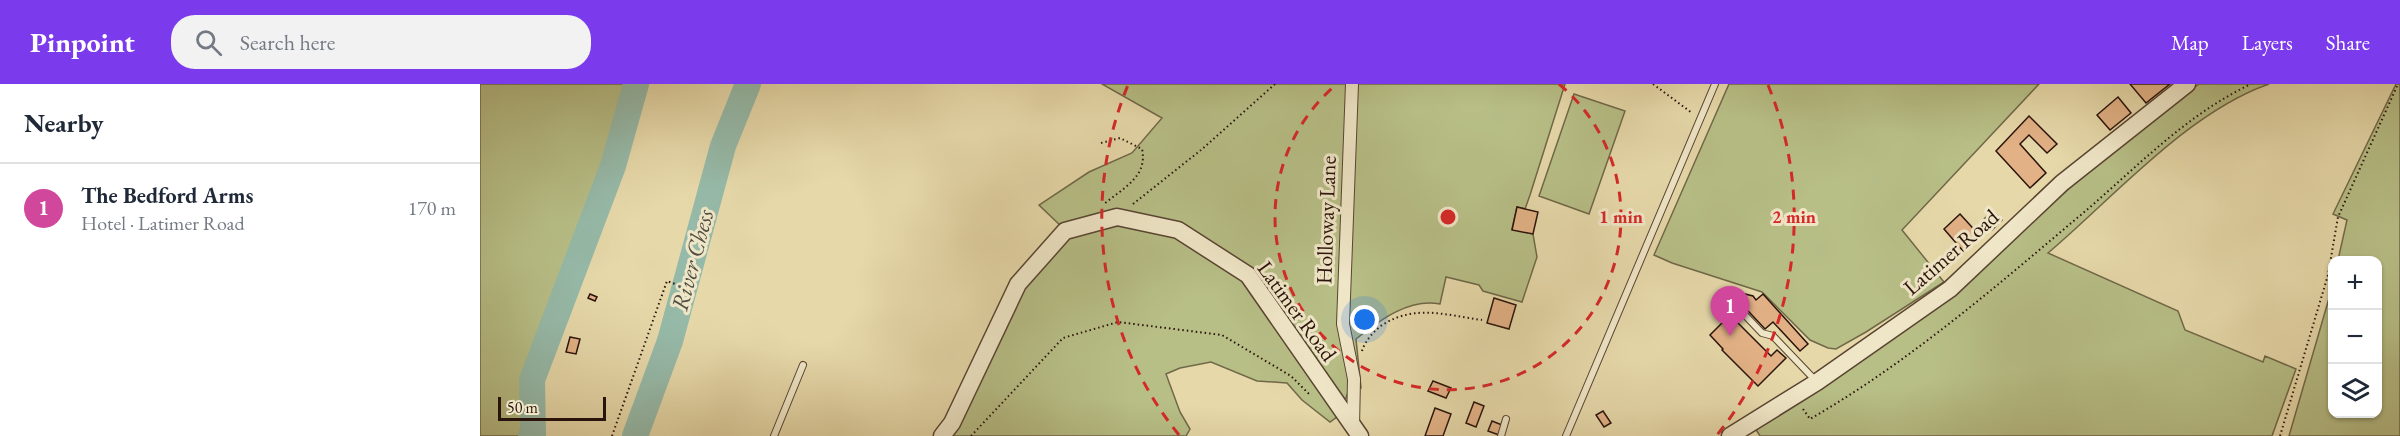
<!DOCTYPE html>
<meta charset="utf-8">
<style>
body{margin:0;font-family:"EB Garamond",serif;background:#f2f2f3;color:#1f2937}
.controls{position:absolute;right:18px;bottom:18px;display:grid;overflow:hidden;border-radius:12px;box-shadow:0 2px 4px #0004}
.controls button{width:54px;height:54px;display:grid;place-items:center;padding:0;border:0;border-bottom:2px solid #e0e1e3;background:#fff;color:#1f2937;font:30px sans-serif}
.scale{position:absolute;left:18px;bottom:15px;width:108px;box-sizing:border-box;padding-left:6px;border:3px solid #2a130b;border-top:0;font-size:16px;line-height:21px;white-space:nowrap;color:#2a130b;-webkit-text-stroke:4px #efe6c7;paint-order:stroke}
.you{position:absolute;left:885px;top:236px;width:21px;height:21px;margin:-15px;border:4px solid #fff;border-radius:50%;background:#1a73e8;box-shadow:0 0 0 9px #1a73e833}
.badge{display:grid;place-items:center;width:39px;height:39px;border-radius:50%;background:#7c3aed;color:#fff;font-size:20px;font-weight:700}
.pin{position:absolute;translate:-50% -50px;filter:drop-shadow(0 2px 3px #0008)}
.pin::after{content:'';position:absolute;top:32px;width:21px;height:18px;background:inherit;clip-path:polygon(0 0,100% 0,50% 100%)}
.list{margin:0;padding:0;list-style:none}
h2{display:flex;justify-content:space-between;align-items:center;height:78px;margin:0;padding:0 24px;font-size:26px}
h2 small{font-size:20px;font-weight:400;color:#747a83}
.list li{display:grid;grid-template-columns:39px 1fr auto;gap:18px;align-items:center;box-sizing:border-box;height:90px;padding:0 24px;border-top:2px solid #e0e1e3}
.list b{display:block;font-size:22px;white-space:nowrap}
.list p{margin:0;font-size:20px;white-space:nowrap;color:#747a83}
.list em{font-size:20px;font-style:normal;color:#747a83}
.icon{flex:none;width:33px;height:33px;fill:none;stroke:currentColor;stroke-width:2;stroke-linecap:round;stroke-linejoin:round}
.map{position:relative;flex:none;width:1920px;height:352px;overflow:hidden}
header{display:flex;align-items:center;gap:36px;box-sizing:border-box;height:84px;padding:0 30px;background:#7c3aed;color:#fff}
header strong{font-size:28px}
nav{display:flex;gap:33px;margin-inline-start:auto;font-size:21px}
.search{width:420px;height:54px;background:#f2f2f3;display:flex;align-items:center;gap:15px;box-sizing:border-box;padding:0 21px;border-radius:24px;color:#747a83;font-size:22px}
main{display:flex}
aside{flex:1;background:#fff}
.map>svg:first-child{display:block}
.green{fill:#b7be86;stroke:#706848;stroke-width:1.5}
.lines{fill:none;stroke-linecap:round;stroke-linejoin:round}
.river{stroke:#96baa9;stroke-width:26}
.building{fill:#e2b286;stroke:#2a130b;stroke-width:1.5}
.service-casing{stroke:#594432;stroke-width:8}
.minor-casing{stroke:#594432;stroke-width:14}
.tertiary-casing{stroke:#594432;stroke-width:19}
.path{stroke:#2a130b;stroke-width:2;stroke-dasharray:1.5 3;stroke-linecap:butt}
.service{stroke:#efe6c7;stroke-width:6}
.minor{stroke:#efe6c7;stroke-width:12}
.tertiary{stroke:#efe6c7;stroke-width:16}
.ring{fill:none;stroke:#d62828;stroke-width:3;stroke-dasharray:10 8}
.labels{text-anchor:middle;dominant-baseline:central;stroke-width:6;stroke-linejoin:round;paint-order:stroke}
.street-label{font-size:22px;fill:#2a130b;stroke:#efe6c7}
.water-label{font-size:24px;font-style:italic;fill:#504d42;stroke:#efe6c7}
.centre{fill:#d62828;stroke:#efe6c7;stroke-width:3}
.ring-label{font-size:18px;text-anchor:middle;font-weight:bold;fill:#d62828;stroke:#efe6c7;stroke-width:6;stroke-linejoin:round;paint-order:stroke}
</style>
<header>
<strong>Pinpoint</strong>
<div class="search"><svg class="icon" aria-label="search" viewBox="0 0 24 24"><circle cx="10" cy="10" r="6"/><path d="M15 15l6 6"/></svg>Search here</div>
<nav><a>Map</a><a>Layers</a><a>Share</a></nav>
</header>
<main>
<aside>
<h2>Nearby<small></small></h2>
<ul class="list">
<li><span class="badge" style="background:#d1479c">1</span><div><b>The Bedford Arms</b><p>Hotel · Latimer Road</p></div><em>170 m</em></li>
</ul>
</aside>
<div class="map">
<svg width="1920" height="352" viewBox="0 0 1920 352">
<rect width="100%" height="100%" fill="#e6d8a9"/>
<filter id="stains"><feTurbulence type="fractalNoise" baseFrequency=".00333" numOctaves="4"/><feColorMatrix values="0 0 0 0 .2 0 0 0 0 .09 0 0 0 0 .02 0 0 0 .5 -.17"/></filter>
<radialGradient id="worn" r=".72"><stop offset=".6" stop-color="#630" stop-opacity="0"/><stop offset="1" stop-color="#630" stop-opacity=".3"/></radialGradient>
<path class="green" d="M0,0H156L133,82L52,295L53,350L51,352H0Z
M622,0H1085L1050,111L1045,125L1037,123L1032,145L1053,150L1057,173L1042,218L1003,207L999,201L966,193L960,220C929,214 900,236 876,255L881,304L868,308L863,323L771,189L699,143L637,129L584,145L559,121L609,88L652,69L682,34Z
M1249,0H1559L1422,146L1464,198L1386,248L1356,265L1348,264L1330,256L1282,208L1192,179L1174,171Z
M1719,0H1789C1708,28 1633,114 1568,169L1698,227L1705,246L1783,278L1785,272L1816,285L1792,352H1280L1275,344L1580,112L1661,44Z
M1916,0H1920V352H1809L1852,204V330H1898V177L1858,176L1867,136L1853,130Z
M1094,10L1145,27L1109,130L1059,112Z
M638,135L698,149L766,193L861,330L850,338L822,316L807,299L777,297L731,278L700,284L686,290L700,328L710,345L706,352H468L540,202L588,150Z"/>
<g class="lines">
<path class="river" d="M51,352L53,350L52,296L133,82L156,0
M155,352L190,257L243,62L268,0"/>
</g>
<path class="building" d="M1650,0H1690L1666,19Z
M1638,13L1651,29L1630,46L1617,31Z
M1549,32L1577,60L1567,69L1549,51L1540,60L1566,89L1550,104L1516,67Z
M1037,123L1058,128L1053,150L1032,146Z
M1513,127L1522,136L1512,146L1503,136Z
M1480,130L1500,152L1483,167L1464,145Z
M1261,209L1273,212L1276,216L1283,210L1328,260L1320,267L1293,238L1285,245L1256,214Z
M110,210L117,213L115,217L108,214Z
M1014,214L1036,221L1029,245L1007,239Z
M1250,231L1291,272L1297,266L1306,274L1278,302L1242,266L1243,265L1230,251Z
M90,253L100,255L96,270L86,268Z
M953,297L971,304L966,314L948,307Z
M994,318L1004,322L996,343L986,339Z
M955,324L971,330L963,352H945Z
M1123,327L1131,339L1124,343L1116,331Z
M1012,337L1022,341L1019,351L1008,347Z"/>
<g class="lines">
<g class="service-casing">
<path id="service" d="M1260,226L1282,249L1293,252L1335,296
M294,352L323,281
M1021,352L1026,335
M1086,352L1235,0"/>
</g>
<g class="minor-casing">
<path id="minor" d="M872,0L863,240L874,295L873,343"/>
</g>
<g class="tertiary-casing">
<path id="tertiary" d="M462,352L472,339L538,200L585,147L637,133L698,146L768,191L880,352
M1250,352L1337,298L1470,205L1582,99L1707,0"/>
</g>
<path class="path" d="M1173,0L1212,29
M621,59L640,54L662,65C668,93 643,104 624,120
M653,120L721,66L795,0
M882,267C885,257 894,247 902,241C936,220 964,231 1002,236
M1323,325L1330,335C1431,277 1520,199 1609,124C1661,79 1708,30 1771,0
M132,352L187,197L212,206
M491,352L583,254L638,238L742,251L811,292L831,312
M1800,352L1848,191L1858,133L1918,0"/>
<use href="#service" class="service"/>
<use href="#minor" class="minor"/>
<use href="#tertiary" class="tertiary"/>
</g>
<g class="ring">
<path d="M1079 0A173 173 0 1 1 857 0"/>
<path d="M699 351A346 346 0 0 1 648 1M1288 1A346 346 0 0 1 1237 351"/>
</g>
<g class="labels">
<g class="street-label">
<text transform="translate(846 136) rotate(-88)">Holloway Lane</text>
<text transform="translate(1471 168) rotate(-41)">Latimer Road</text>
<text transform="translate(817 227) rotate(54)">Latimer Road</text>
</g>
<g class="water-label">
<text transform="translate(212 176) rotate(-75)">River Chess</text>
</g>
</g>
<circle cx="968" cy="133" r="9" class="centre"/>
<g class="ring-label">
<text x="1141" y="139">1 min</text>
<text x="1314" y="139">2 min</text>
</g>
<rect width="100%" height="100%" filter="url(#stains)"/>
<rect width="100%" height="100%" fill="url(#worn)"/>
</svg>
<div class="controls">
<button>+</button>
<button>−</button>
<button><svg class="icon" aria-label="layers" viewBox="0 0 24 24"><path d="M12 4l9 5-9 5-9-5zM3 14l9 5 9-5"/></svg></button>
</div>
<div class="scale">50 m</div>
<div class="you"></div>
<div class="pin badge" style="left:1250px;top:252px;background:#d1479c">1</div>
</div>
</main>
